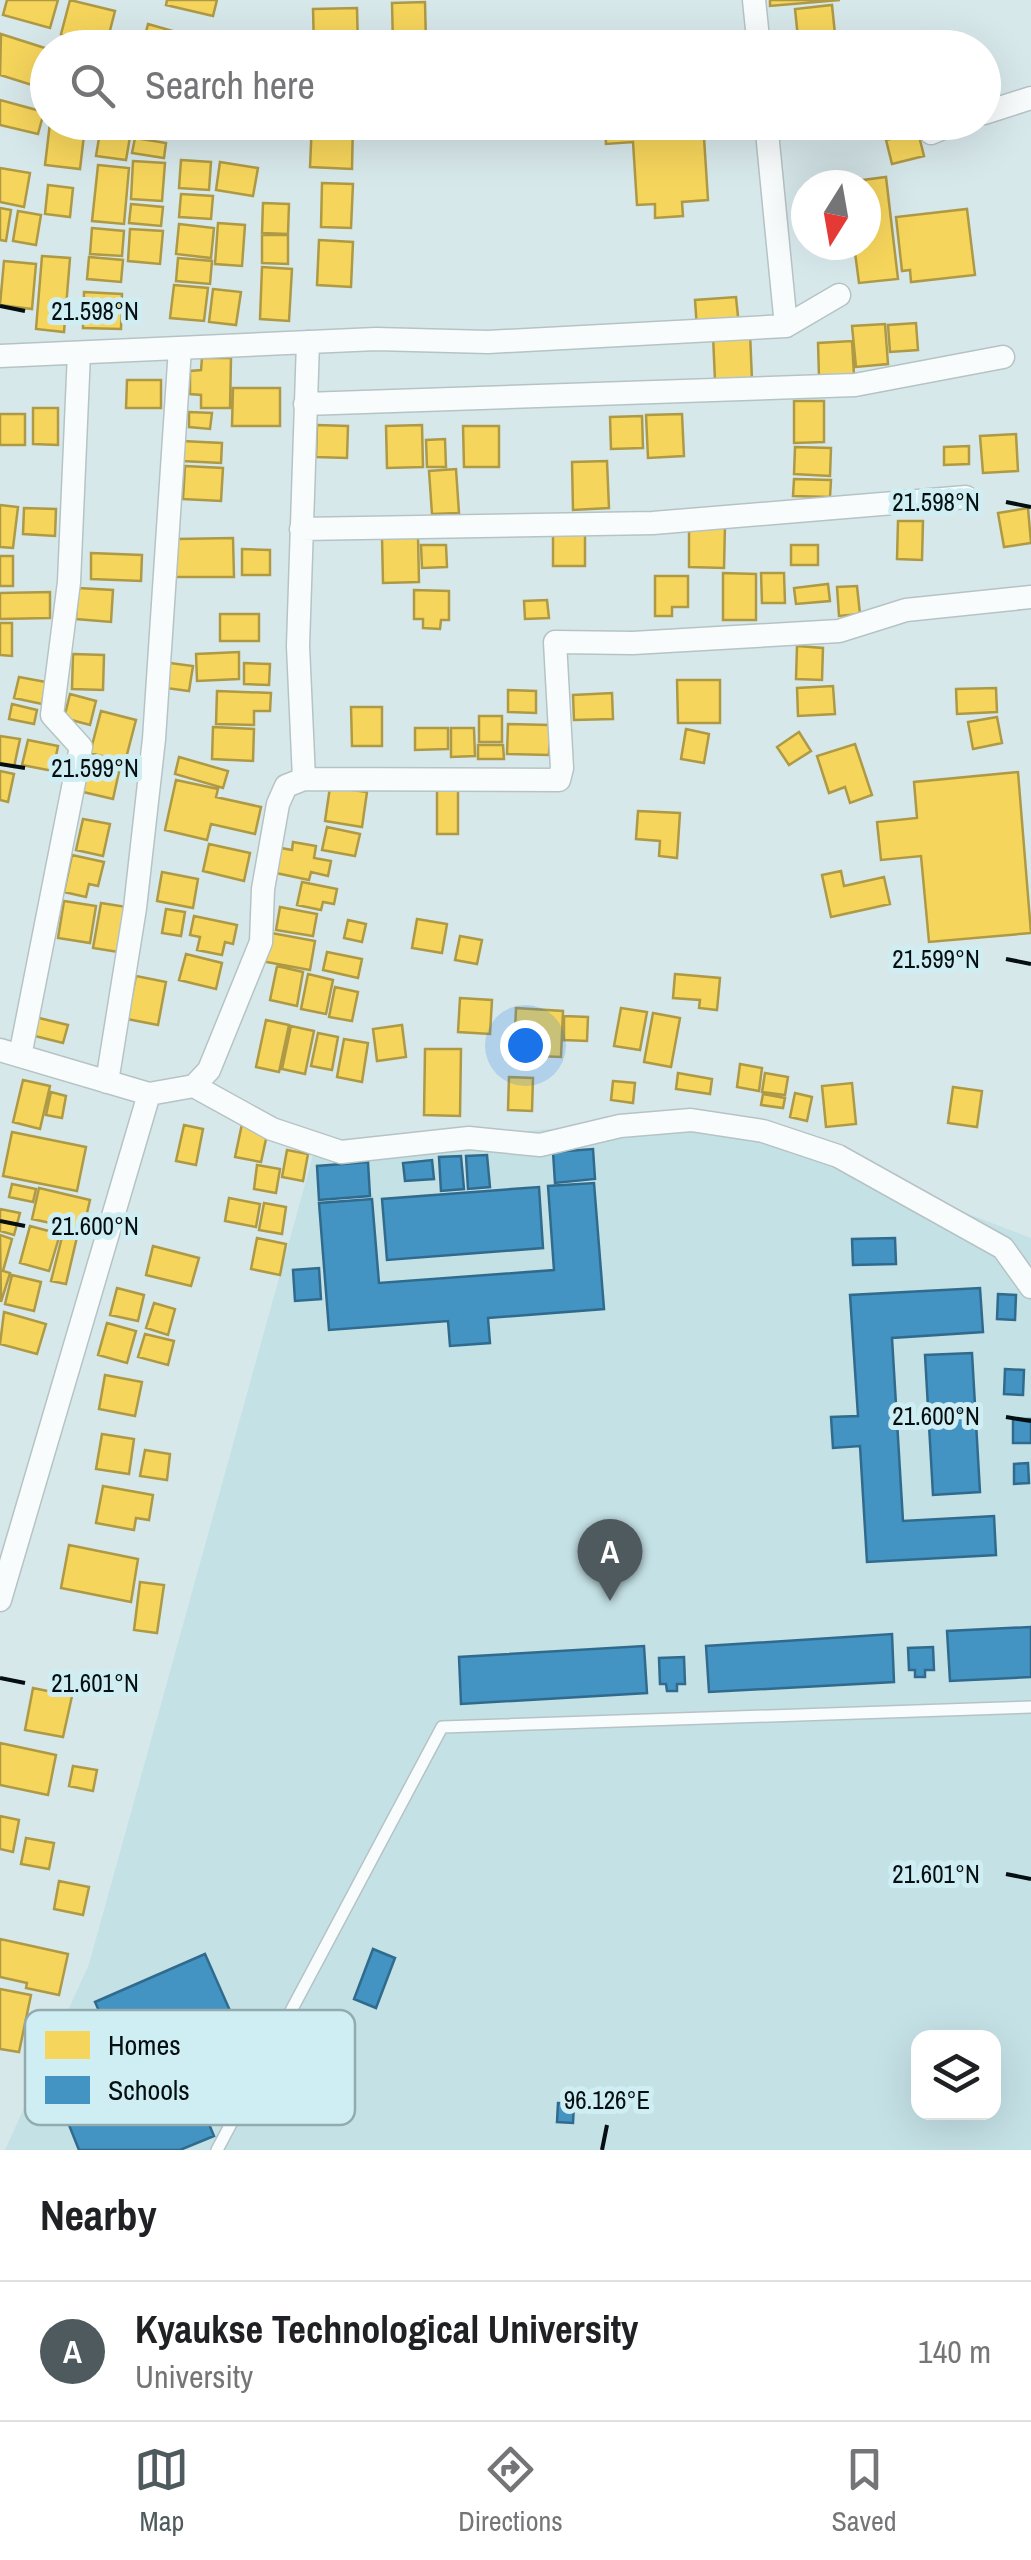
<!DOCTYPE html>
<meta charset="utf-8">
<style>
body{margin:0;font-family:"Archivo Narrow",sans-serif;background:#f2f2f2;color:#202124}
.controls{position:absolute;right:30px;bottom:30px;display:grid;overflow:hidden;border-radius:20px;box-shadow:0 10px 40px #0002}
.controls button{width:90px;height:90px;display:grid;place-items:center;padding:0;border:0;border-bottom:2px solid #e0e0e0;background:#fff;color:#202124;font:50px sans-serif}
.compass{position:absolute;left:791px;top:170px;width:90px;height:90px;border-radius:50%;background:#fff;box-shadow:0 10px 40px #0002;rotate:191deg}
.you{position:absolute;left:525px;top:1045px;width:35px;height:35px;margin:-25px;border:8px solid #fff;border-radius:50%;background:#1a73e8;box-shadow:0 0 0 15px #1a73e833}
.badge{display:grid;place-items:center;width:65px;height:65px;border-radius:50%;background:#4e5a5d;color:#fff;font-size:32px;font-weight:700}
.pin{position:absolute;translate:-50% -82px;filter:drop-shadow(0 2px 5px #0008)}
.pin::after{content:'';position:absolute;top:52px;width:35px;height:30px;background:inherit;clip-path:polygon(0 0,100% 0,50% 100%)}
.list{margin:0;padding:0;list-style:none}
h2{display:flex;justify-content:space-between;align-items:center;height:130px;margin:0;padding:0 40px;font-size:42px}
h2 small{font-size:32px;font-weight:400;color:#757577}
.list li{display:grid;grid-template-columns:65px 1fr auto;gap:30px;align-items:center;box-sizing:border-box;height:140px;padding:0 40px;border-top:2px solid #e0e0e0}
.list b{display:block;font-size:38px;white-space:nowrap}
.list p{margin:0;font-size:32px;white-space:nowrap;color:#757577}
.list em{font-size:32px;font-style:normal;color:#757577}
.icon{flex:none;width:55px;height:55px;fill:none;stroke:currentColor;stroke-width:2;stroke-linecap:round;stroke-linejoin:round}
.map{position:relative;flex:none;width:1031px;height:2150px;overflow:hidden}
.search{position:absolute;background:#fff;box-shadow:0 10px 40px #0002;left:30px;right:30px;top:30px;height:110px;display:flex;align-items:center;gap:25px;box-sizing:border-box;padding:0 35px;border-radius:55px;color:#757577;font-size:38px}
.sheet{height:270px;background:#fff}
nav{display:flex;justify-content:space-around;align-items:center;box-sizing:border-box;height:140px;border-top:2px solid #e0e0e0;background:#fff;font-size:28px;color:#757577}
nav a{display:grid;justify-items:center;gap:5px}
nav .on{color:#4e5a5d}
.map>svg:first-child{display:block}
.built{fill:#c4e1e6;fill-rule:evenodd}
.homes{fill:#f6d55c;stroke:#ae9945;stroke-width:2.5}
.schools{fill:#4393c3;stroke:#306b8d;stroke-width:2.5}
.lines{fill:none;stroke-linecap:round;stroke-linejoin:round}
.service-casing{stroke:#b6c3c5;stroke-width:14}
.minor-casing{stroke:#b6c3c5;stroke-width:25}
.service{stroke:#f9fcfc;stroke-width:11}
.minor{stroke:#f9fcfc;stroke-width:22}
.ticks{fill:none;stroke:#050e10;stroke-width:4}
.key{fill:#cfeef3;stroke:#92abaf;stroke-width:2.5}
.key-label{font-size:28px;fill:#050e10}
.ticks-label{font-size:25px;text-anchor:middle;fill:#050e10;stroke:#cfeef3;stroke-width:10;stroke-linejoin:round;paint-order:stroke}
</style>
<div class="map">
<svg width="1031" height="2150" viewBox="0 0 1031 2150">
<rect width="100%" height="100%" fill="#d7e8eb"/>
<path class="built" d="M712,1116L1031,1238V2150H5L89,1964L315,1148ZM918,2038H994V2112H918Z"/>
<path class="homes" d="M7,0H58L50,28L3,15Z
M70,0L115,11L106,46L61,34Z
M167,0H217L213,16L166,5Z
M770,0H840L770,6Z
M425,2L426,44L393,45L392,3Z
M832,5L835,34L798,38L795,9Z
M357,8L358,48H314L313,9Z
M148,24L194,37L191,48H142Z
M1,34L48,49V90L0,75Z
M954,36L957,48H929L928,43Z
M0,100L44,112L38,134L0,125Z
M312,122H353L352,169L310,167Z
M703,122L708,200L682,202L683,216L655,218V204L637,205L633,142L606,144L605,123Z
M50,123L85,127L80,169L45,165Z
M100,132L130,137L126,160L96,156Z
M918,132L924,156L892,164L886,140Z
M135,138L166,143L164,158L132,153Z
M181,160L211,162L209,190L179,188Z
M133,161L165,163L162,201L131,199Z
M220,162L258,168L253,196L216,190Z
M98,165L129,168L124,224L92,221Z
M0,168L30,173L24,207L0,202Z
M886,177L898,279L859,283L854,245H866V185H848L847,182Z
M322,183L353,184L351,228L321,227Z
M48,185L73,188L70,217L45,214Z
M181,194L213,196L211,219L179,217Z
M263,203L289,204L288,234L262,233Z
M131,204L163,207L161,226L129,223Z
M0,208L11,210L6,241L0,240Z
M967,209L975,275L911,282L910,270L902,271L896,217Z
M18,211L41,215L36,245L13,241Z
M218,223L245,225L242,266L215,264Z
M179,224L214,228L211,258L176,254Z
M92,228L124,231L122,256L90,254Z
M130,229L163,231L160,264L128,261Z
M262,235H288V264L262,263Z
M319,240L353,242L351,287L317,285Z
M42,256L70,258L64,332L36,329Z
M89,257L123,260L121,282L87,279Z
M178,258L212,261L210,284L176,281Z
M4,261L36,264L32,309L0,305Z
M262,267L292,269L289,321L260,319Z
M174,285L208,288L204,321L170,318Z
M213,289L241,292L236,325L209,322Z
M84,292L122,294L121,329L83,328Z
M736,297L739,326L697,329L695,300Z
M916,323L918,350L890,352L888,325Z
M885,324L888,364L856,367L852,326Z
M750,333L752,380L715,381L713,335Z
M852,341L854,375L819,377L818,343Z
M202,358H231L230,408H201V395L190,394V371L201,370Z
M127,380H161V408H126Z
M233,388H280V426H232Z
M794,401H824V442L794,443Z
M33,408H58V445L33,444Z
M189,412L212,413L210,429L189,427Z
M0,414H25V445H0Z
M682,414L684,456L648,458L646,415Z
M642,416L643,448L611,449L610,417Z
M317,425L348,426L347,458L316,457Z
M422,425L423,467L387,468L386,426Z
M463,426H499V467H464Z
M1016,434L1018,471L983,473L980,436Z
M445,439L446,467H427L426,440Z
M182,441L222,443L221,463L182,461Z
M969,446V464L944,465V447Z
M795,447L831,448L830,476L794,474Z
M607,461L609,508L573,510L572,462Z
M185,466L223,468L221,501L183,499Z
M456,469L459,513L432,514L429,471Z
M794,479L831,480L830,497L793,496Z
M0,505L18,507L13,548L0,547Z
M24,508L56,509L55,536L23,534Z
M1028,508L1031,543L1004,547L998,513Z
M898,521H923L922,560L897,559Z
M689,525H725L724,568L689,567Z
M553,533H585V566H553Z
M418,537L419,582L383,583L382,538Z
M233,538L234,577H175V539Z
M421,545H446L447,567L422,568Z
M791,545H818V565H791Z
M242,549L270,550V575H242Z
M91,553L142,555L141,581L91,579Z
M0,556H13V586H0Z
M723,573L756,574V620H723Z
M761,573H784L785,603H762Z
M655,576H688V607H672V616H655Z
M828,584L830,601L796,604L794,588Z
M857,586L860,614L839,616L837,587Z
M78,588L113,590L111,622L76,619Z
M414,590L449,591V620H441L440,629L423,628V619H414Z
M50,592V618L0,619V593Z
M547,600L549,618L525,619L524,601Z
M220,614H259V641H220Z
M0,623H12V656L0,655Z
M797,646L823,648L822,680L796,679Z
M239,652V679L197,681L196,654Z
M73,654L104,655L103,690L72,689Z
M170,663L193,666L189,691L166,688Z
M244,663L270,664L269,685L244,684Z
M19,677L46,682L42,704L14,698Z
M677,680H720V723H678Z
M833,686L835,714L798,716L797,688Z
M996,688L997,712L957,714L956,689Z
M508,690L536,691V713L508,712Z
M217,691L271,693L270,711H254V725L216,724Z
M612,693L613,719L574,720L573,695Z
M70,694L96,701L90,725L64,718Z
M12,704L37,710L34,724L9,719Z
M351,707H382V746H352Z
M101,711L136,720L125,762L90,753Z
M479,716H502V742H479Z
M997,717L1002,743L973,749L968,722Z
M508,724L550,725L549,755L507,754Z
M213,727L254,729L253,761L212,759Z
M415,728H448V749L415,750Z
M451,728H474L475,756L451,757Z
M686,729L709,734L704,763L681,759Z
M799,732L811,751L789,765L777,747Z
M0,736L20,739L14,767L0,764Z
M28,740L58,746L53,771L22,765Z
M855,744L872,795L850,803L845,787L829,793L817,756Z
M478,745H503L504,759H478Z
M179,757L228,771L223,788L175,774Z
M86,764L119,772L113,799L79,791Z
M0,771L14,774L8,802L0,800Z
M1018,772L1031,933L929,942L921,856L881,860L877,822L917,818L914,782Z
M176,780L218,789L216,797L261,807L255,834L211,824L207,840L165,830Z
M330,787L367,792L362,827L325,821Z
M437,790H458V834H437Z
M638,811L680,813L677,858L659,856L660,841L636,839Z
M83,819L110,824L103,856L76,850Z
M327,827L360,834L355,856L322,850Z
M293,842L316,846L314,858L331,861L328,876L311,872L309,880L276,873L281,848L292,850Z
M209,844L250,853L244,881L203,871Z
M72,855L104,862L98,886L89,884L86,897L64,892Z
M841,871L844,886L884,877L890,904L831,917L822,875Z
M162,872L198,879L193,908L157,901Z
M302,882L337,889L334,904L323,902L321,910L297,905Z
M64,901L96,906L90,943L58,938Z
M101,903L133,908L125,953L93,948Z
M280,907L317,914L313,936L276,930Z
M166,909L185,912L181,936L162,933Z
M194,916L237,925L233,944L225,942L222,955L197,950L200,937L190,935Z
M417,919L447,924L442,953L412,948Z
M348,920L366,924L362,942L344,938Z
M266,932L315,941L310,970L261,961Z
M460,936L482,940L477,964L455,960Z
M327,952L362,959L358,978L323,970Z
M186,954L222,963L216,989L179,980Z
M277,966L303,972L297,1006L270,1000Z
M308,974L333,980L326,1014L301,1009Z
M675,974L720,978L717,1010L699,1008L700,1000L673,998Z
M136,976L166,982L158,1025L127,1019Z
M335,987L358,992L352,1021L329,1017Z
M460,998L492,1000L490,1034L458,1032Z
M516,1008L563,1011L561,1057L514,1055Z
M621,1008L647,1012L640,1050L614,1046Z
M653,1013L680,1018L671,1067L644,1062Z
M564,1016L588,1017L587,1041L564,1040Z
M35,1017L68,1025L63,1043L31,1035Z
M266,1020L289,1025L279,1072L256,1067Z
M402,1025L406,1057L377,1061L373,1029Z
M291,1026L314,1031L305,1074L282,1069Z
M318,1033L338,1037L332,1070L311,1066Z
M344,1039L368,1043L362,1082L337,1077Z
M425,1049H461L460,1116L424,1115Z
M740,1064L762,1068L759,1091L737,1087Z
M678,1073L712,1079L710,1094L676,1089Z
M765,1073L788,1077L785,1095L762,1092Z
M509,1077L533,1078L532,1111L508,1110Z
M23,1080L50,1086L40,1129L13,1122Z
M613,1081L635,1083L633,1103L611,1100Z
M852,1083L856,1124L826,1127L822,1086Z
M953,1087L982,1091L977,1127L948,1123Z
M51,1092L66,1096L62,1118L46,1115Z
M795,1093L812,1097L807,1121L790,1117Z
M763,1094L785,1098L783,1108L761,1105Z
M242,1124L268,1130L261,1162L235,1157Z
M184,1125L203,1129L196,1165L176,1161Z
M12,1132L86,1147L77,1191L3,1176Z
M287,1150L308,1154L303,1181L282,1177Z
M257,1165L280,1169L276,1193L254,1189Z
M12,1184L36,1189L33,1202L9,1197Z
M39,1188L90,1200L83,1230L32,1219Z
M229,1198L260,1204L256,1227L225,1221Z
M264,1203L286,1207L282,1234L259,1230Z
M0,1209L20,1213L14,1235L0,1231Z
M30,1226L60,1234L49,1271L20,1263Z
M63,1233L77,1237L66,1284L51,1281Z
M0,1235L12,1239L3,1271L10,1273L1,1302Z
M257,1238L286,1244L280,1275L251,1269Z
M153,1246L199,1258L191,1286L146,1275Z
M12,1275L41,1282L34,1311L5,1304Z
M117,1288L144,1295L138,1321L110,1315Z
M154,1303L175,1309L168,1335L146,1328Z
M4,1312L46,1324L37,1354L0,1344Z
M107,1323L136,1331L127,1363L98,1355Z
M145,1334L174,1341L168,1365L138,1357Z
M105,1375L142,1382L135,1416L99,1409Z
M102,1434L134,1439L129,1474L96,1469Z
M145,1450L170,1454L167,1480L140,1476Z
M103,1486L153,1495L149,1520L136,1518L134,1530L96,1523Z
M69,1545L138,1559L131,1602L61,1588Z
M140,1582L164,1585L157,1633L134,1630Z
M33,1688L72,1696L63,1737L25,1730Z
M0,1743L56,1755L48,1795L0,1785Z
M73,1766L97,1770L93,1791L69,1786Z
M0,1816L19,1820L13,1852L0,1849Z
M26,1838L54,1843L49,1869L21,1864Z
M59,1881L89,1887L83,1915L54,1909Z
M0,1939L68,1954L59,1995L26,1988L27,1983L0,1977Z
M0,1989L31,1995L19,2052L0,2049Z"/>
<path class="schools" d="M593,1149L595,1179L555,1183L553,1152Z
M487,1155L490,1187L468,1189L466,1156Z
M461,1156L464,1189L441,1191L439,1157Z
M432,1160L434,1179L405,1181L403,1163Z
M368,1162L370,1196L319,1200L317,1166Z
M594,1183L604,1309L488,1318L490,1343L450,1346L448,1321L329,1330L319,1203L372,1199L379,1283L554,1270L548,1186Z
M539,1187L543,1248L387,1260L382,1199Z
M895,1238L896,1264L853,1265L852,1239Z
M319,1268L321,1299L295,1301L293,1270Z
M980,1288L983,1332L892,1338L903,1521L994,1516L996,1555L867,1562L860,1446L833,1448L831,1417L858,1416L850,1295Z
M998,1294L1016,1295L1015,1320L997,1319Z
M972,1353L980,1492L933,1495L925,1355Z
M1005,1369L1024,1370L1023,1395L1004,1394Z
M1013,1419H1031V1443H1013Z
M1028,1463L1029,1483L1014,1484V1464Z
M1031,1627V1677L950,1681L947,1631Z
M892,1634L894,1682L709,1692L706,1646Z
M644,1646L647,1693L461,1704L459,1657Z
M933,1647L934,1670H925V1677H915V1670H909L908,1648Z
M684,1657L685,1684H677V1691H667L666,1684H660L659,1658Z
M373,1949L395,1958L376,2008L354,1999Z
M205,1954L242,2038L191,2061L177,2027L118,2053L95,2002Z
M187,2071L214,2136L180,2150H79L67,2120Z
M558,2103L574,2104L573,2123L557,2122Z"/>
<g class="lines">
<g class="service-casing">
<path id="service" d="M217,2150L442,1727L1031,1707"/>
</g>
<g class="minor-casing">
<path id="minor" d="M754,0L759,48
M984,113L1031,98
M766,122L786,326
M931,133L957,122
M0,356L376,339L488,342L786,326L839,295
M305,404L855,385L1003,357
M301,529L653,523L966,497
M304,779L298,646L308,342
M0,1050L149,1094L194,1086L209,1070L261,942L263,889L278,804L286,786L304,779L559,780L562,768L555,642L633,643L839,631L906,610L1031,597
M20,1056L81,747L52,715L69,582L79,353
M107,1082L135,908L154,739L180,348
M194,1086L272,1129L341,1152L469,1138L540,1145L620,1126L691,1120L763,1131L838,1156L1003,1248L1031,1287
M0,1600L149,1094"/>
</g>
<use href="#service" class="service"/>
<use href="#minor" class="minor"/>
</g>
<path class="ticks" d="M0,306L25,311M1006,502L1031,507M0,764L25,768M1006,959L1031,964M0,1221L25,1226M1006,1417L1031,1421M0,1678L25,1683M1006,1874L1031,1879M602,2150L607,2125"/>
<rect x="25" y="2010" width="330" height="115" rx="15" class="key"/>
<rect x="45" y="2031" width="45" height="28" fill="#f6d55c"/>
<rect x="45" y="2076" width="45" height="28" fill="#4393c3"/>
<g class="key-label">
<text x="108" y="2055">Homes</text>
<text x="108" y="2100">Schools</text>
</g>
<g class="ticks-label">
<text x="95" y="320">21.598°N</text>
<text x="936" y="511">21.598°N</text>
<text x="95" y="777">21.599°N</text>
<text x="936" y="968">21.599°N</text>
<text x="95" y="1235">21.600°N</text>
<text x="936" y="1425">21.600°N</text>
<text x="95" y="1692">21.601°N</text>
<text x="936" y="1883">21.601°N</text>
<text x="607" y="2109">96.126°E</text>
</g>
</svg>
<div class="controls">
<button><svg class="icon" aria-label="layers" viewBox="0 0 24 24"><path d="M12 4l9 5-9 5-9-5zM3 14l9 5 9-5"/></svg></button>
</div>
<svg class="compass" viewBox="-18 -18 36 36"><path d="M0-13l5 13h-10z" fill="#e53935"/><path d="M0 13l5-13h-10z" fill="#757577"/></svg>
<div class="you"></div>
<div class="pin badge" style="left:610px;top:1601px">A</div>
<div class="search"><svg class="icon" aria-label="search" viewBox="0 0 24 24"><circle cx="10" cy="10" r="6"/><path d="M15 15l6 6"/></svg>Search here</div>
</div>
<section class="sheet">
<h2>Nearby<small></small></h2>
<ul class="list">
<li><span class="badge">A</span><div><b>Kyaukse Technological University</b><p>University</p></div><em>140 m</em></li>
</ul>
</section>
<nav>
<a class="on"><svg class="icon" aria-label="map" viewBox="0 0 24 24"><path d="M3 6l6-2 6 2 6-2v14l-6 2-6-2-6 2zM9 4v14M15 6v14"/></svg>Map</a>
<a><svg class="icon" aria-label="directions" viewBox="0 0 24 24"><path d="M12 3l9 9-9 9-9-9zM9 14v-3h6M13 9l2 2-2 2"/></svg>Directions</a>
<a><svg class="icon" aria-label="saved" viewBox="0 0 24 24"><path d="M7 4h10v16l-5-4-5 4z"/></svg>Saved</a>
</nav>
